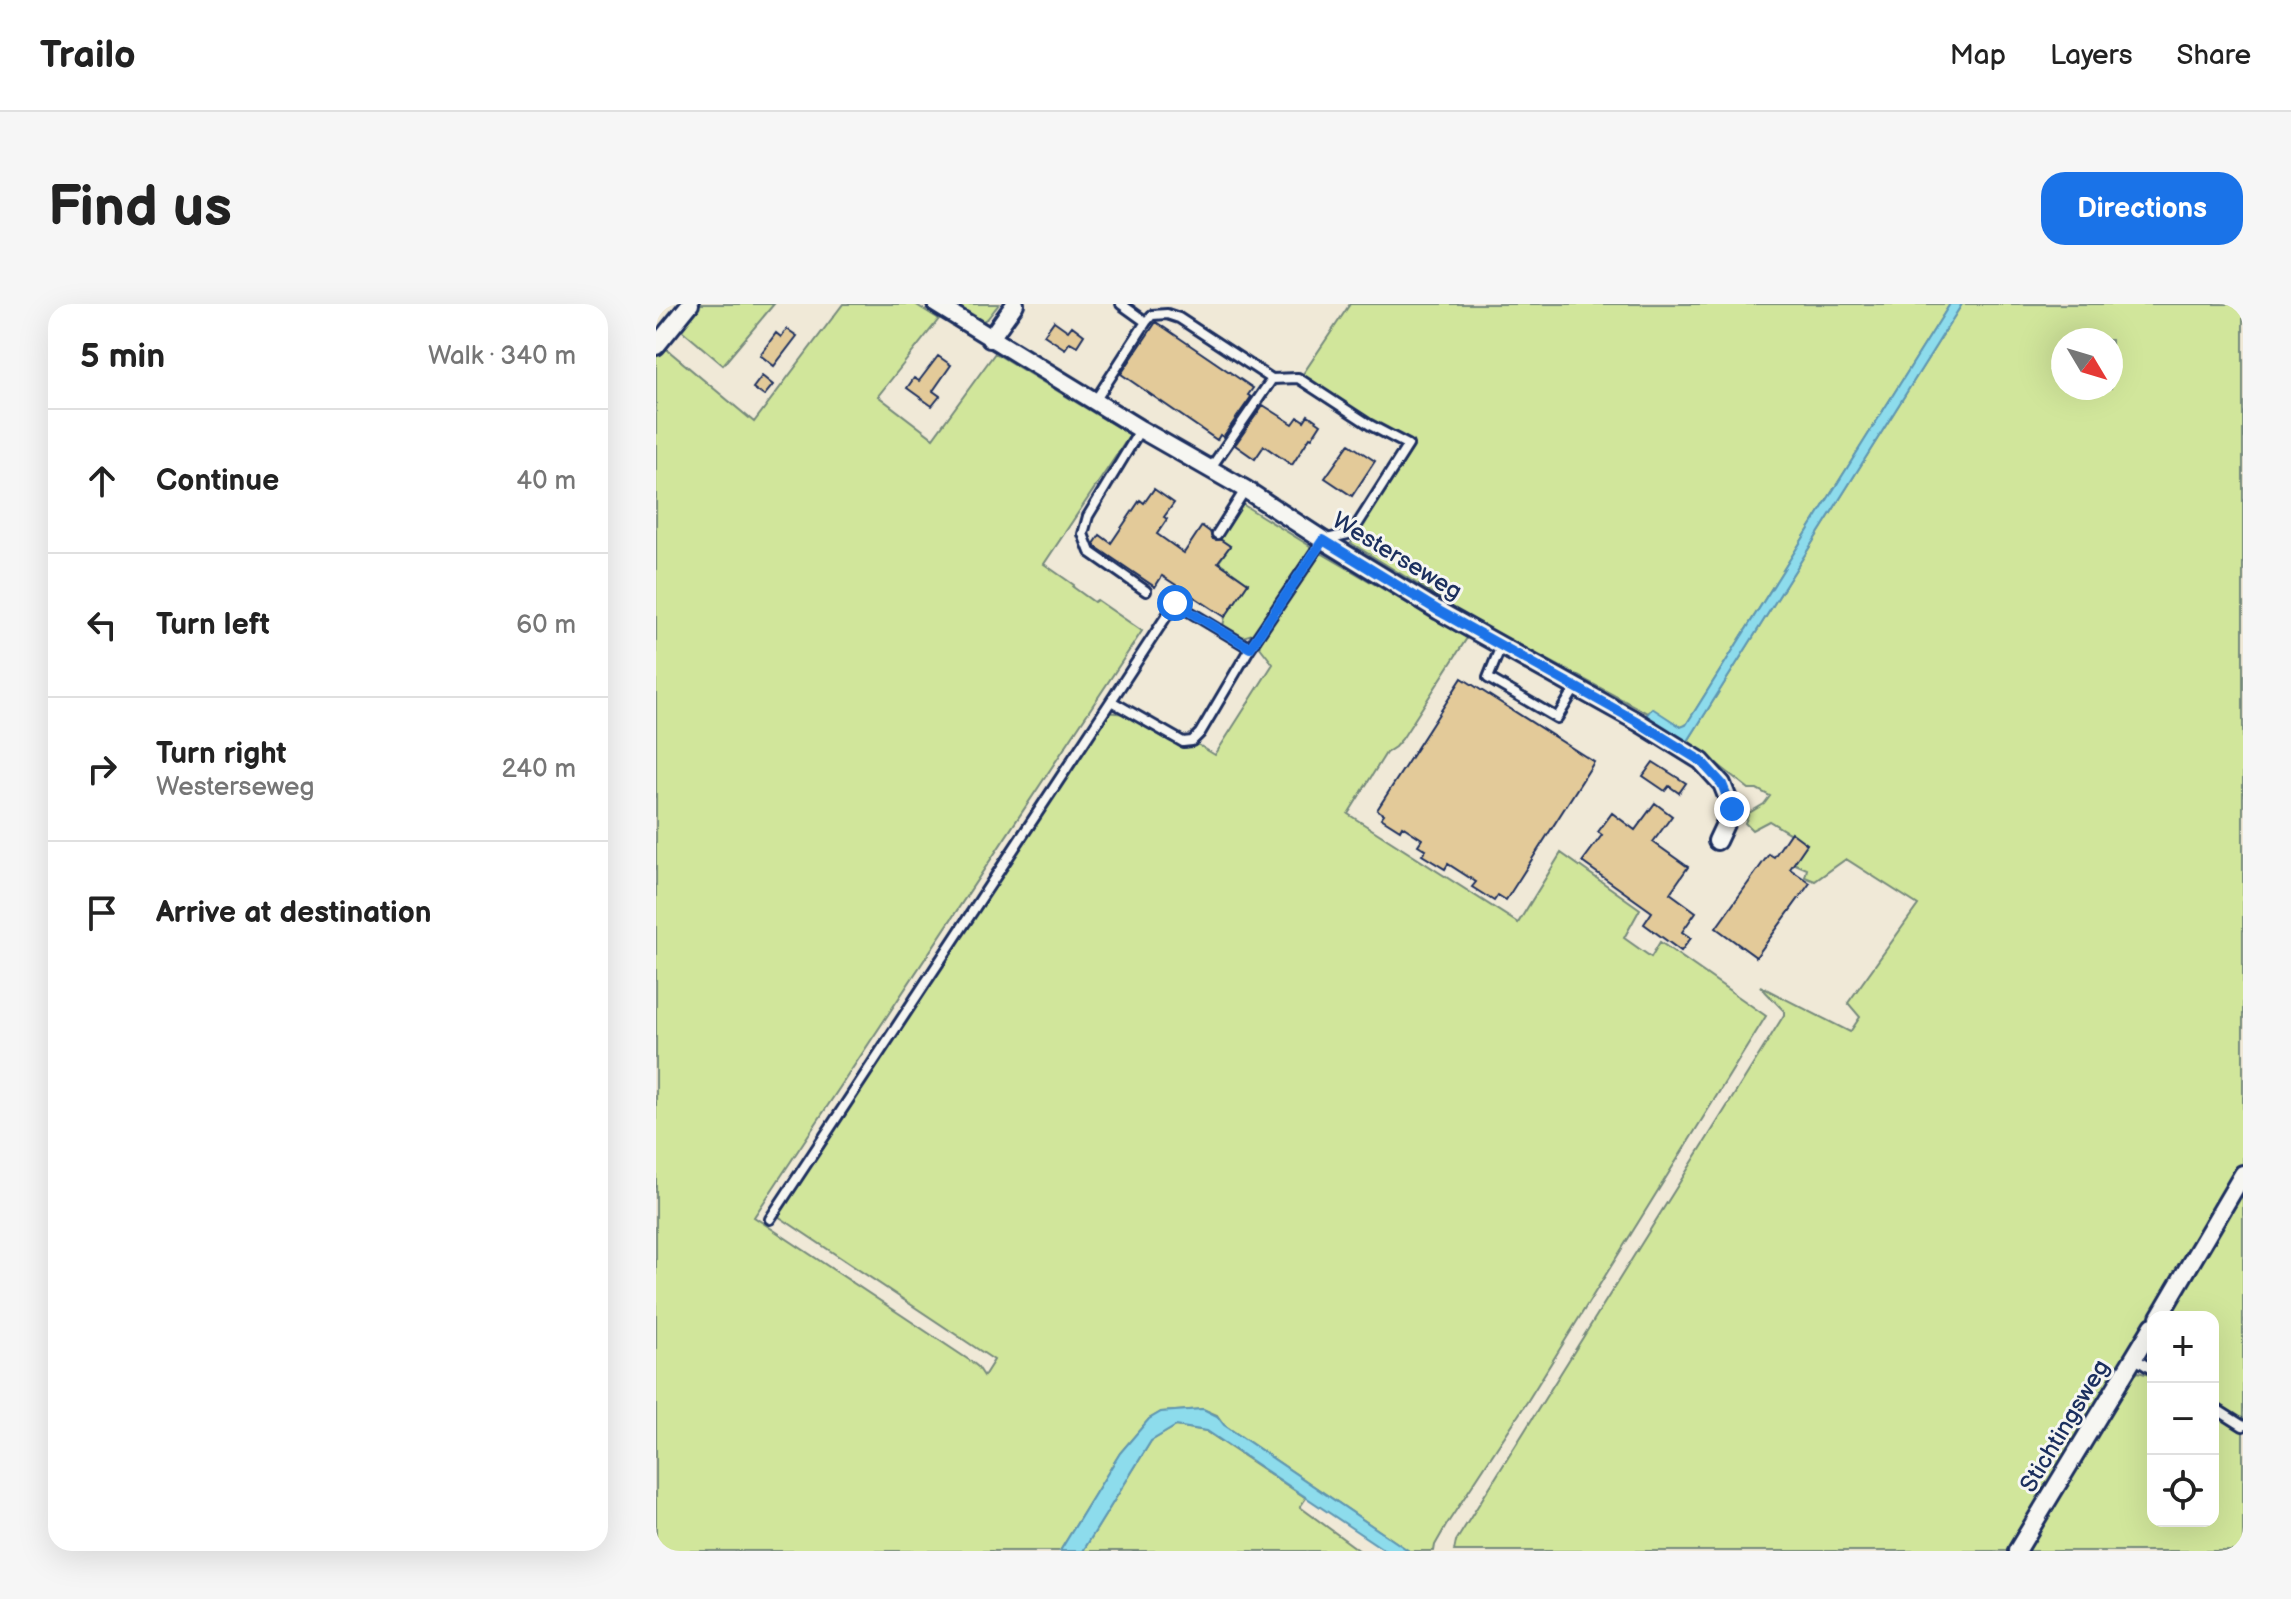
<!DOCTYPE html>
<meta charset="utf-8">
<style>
body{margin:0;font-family:"Balsamiq Sans",sans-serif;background:#f6f6f6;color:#222}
.controls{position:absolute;right:24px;bottom:24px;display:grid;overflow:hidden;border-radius:16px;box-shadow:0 8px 32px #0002}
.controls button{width:72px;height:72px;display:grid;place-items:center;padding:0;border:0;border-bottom:2px solid #e0e0e0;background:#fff;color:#222;font:40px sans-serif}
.compass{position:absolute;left:1395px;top:24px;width:72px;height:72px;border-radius:50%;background:#fff;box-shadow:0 8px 32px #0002;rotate:128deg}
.stop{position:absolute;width:24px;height:24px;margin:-18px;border:6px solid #1a73e8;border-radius:50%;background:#fff}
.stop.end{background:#1a73e8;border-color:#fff;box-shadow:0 2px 8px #0008}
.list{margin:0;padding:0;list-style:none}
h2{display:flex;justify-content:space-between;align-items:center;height:104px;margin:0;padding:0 32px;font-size:34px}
h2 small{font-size:26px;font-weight:400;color:#767676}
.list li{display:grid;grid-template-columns:52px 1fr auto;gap:24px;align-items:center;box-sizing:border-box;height:144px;padding:0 32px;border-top:2px solid #e0e0e0}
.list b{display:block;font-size:30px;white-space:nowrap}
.list p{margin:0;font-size:26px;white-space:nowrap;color:#767676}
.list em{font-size:26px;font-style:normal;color:#767676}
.icon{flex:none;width:44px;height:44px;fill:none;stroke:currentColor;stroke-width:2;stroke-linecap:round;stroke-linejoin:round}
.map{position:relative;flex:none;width:1587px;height:1247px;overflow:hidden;border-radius:24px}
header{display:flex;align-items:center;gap:48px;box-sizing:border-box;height:112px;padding:0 40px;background:#fff;border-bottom:2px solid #e0e0e0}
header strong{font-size:38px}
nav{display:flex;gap:44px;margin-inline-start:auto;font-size:28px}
.intro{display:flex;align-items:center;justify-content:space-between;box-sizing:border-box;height:192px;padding:0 48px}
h1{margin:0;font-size:56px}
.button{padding:20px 36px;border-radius:24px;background:#1a73e8;color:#fff;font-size:28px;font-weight:700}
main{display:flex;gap:48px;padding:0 48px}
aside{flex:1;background:#fff;border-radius:24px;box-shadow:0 8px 32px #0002}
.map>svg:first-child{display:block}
.green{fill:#d1e69b;stroke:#768a7c;stroke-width:2;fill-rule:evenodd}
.water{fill:#8ddcec;stroke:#5f97b3;stroke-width:2}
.building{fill:#e3ca99;stroke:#1b2f5e;stroke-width:2}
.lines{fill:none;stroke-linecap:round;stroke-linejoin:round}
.service-casing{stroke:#1b2f5e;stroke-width:14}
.minor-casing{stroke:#1b2f5e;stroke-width:22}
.service{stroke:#f6f6f2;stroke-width:8}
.minor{stroke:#f6f6f2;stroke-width:16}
.route{stroke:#1a73e8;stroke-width:10}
.labels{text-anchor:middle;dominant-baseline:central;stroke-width:6;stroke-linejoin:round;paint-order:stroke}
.street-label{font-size:24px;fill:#1b2f5e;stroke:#f6f6f2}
</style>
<header>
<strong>Trailo</strong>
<nav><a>Map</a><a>Layers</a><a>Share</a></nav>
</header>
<div class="intro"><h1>Find us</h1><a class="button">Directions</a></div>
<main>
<aside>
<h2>5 min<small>Walk · 340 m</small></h2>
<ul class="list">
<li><svg class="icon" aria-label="ahead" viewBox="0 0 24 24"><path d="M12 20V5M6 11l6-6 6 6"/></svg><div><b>Continue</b></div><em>40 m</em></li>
<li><svg class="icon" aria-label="left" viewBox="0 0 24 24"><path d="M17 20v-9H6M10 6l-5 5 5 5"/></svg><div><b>Turn left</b></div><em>60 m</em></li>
<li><svg class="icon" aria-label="right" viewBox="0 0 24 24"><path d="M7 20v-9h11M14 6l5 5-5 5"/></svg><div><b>Turn right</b><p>Westerseweg</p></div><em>240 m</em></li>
<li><svg class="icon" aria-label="arrive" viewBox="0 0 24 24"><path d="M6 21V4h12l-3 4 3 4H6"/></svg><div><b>Arrive at destination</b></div></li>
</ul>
</aside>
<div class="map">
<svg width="1587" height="1247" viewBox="0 0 1587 1247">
<rect width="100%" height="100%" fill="#f0e9d7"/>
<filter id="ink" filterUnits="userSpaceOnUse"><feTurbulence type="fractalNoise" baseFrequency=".0125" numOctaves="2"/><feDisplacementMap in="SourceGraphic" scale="16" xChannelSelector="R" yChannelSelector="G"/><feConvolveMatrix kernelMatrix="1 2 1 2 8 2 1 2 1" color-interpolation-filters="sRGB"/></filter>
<g filter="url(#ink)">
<path class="green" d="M43,0H118L67,61L23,24Z
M187,0H259L283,15L222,92L277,134L339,49L474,131L388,260L418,281L417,283L438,298L441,296L486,327L98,913L316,1058L322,1063L328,1072L338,1056L119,910L449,408L471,410L513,437L530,444L541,440L559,451L617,360L603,342L633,293L665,249L811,334L746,435L739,443L730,449L692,510L862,619L905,549L984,605L968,634L995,653L1004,638L1110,712L871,1098L791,1220L779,1241L778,1247H753L568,1121L561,1111L547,1105L505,1108L493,1115L464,1149L404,1247H0V53L8,43L98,118Z
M291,0H343L332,14L325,18Z
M694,0H1294L1030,421L1025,423L996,405L991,409L802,308L787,296L695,239L758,143C744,131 730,125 714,117C692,105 664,89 647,70Z
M1306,0H1587V862L1428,1117L1351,1247H798L800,1237L1128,711V707L1104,682L1194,728L1204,713L1192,699L1262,601L1190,555L1159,577L1149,573L1151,565L1137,559L1151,540L1113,517L1096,526L1089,519L1093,509L1108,500L1114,492L1101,485H1093L1032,437ZM1407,36H1455V84H1407Z
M586,200L654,242V248L600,329L587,333L567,322L569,313L592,279L563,258L574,242L564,235Z
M1587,882V1116L1557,1098V1013H1508Z
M1482,1068L1497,1072V1217H1557V1108L1587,1126V1247H1367L1473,1076Z
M520,1122L550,1127L650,1194L644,1203L704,1247H427L495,1137Z"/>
<path class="water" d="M1294,0H1306L1032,437H1028L990,412L996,404L1025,423L1030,421Z
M547,1105L561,1112L568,1121L753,1247H730L551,1127L520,1122L495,1137L427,1247H404L464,1149L493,1115L505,1108Z"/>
<path class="building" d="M398,17L412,27L416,22L428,31L421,42L414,38L409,45L388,31Z
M500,18L597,84L592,91L595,93L567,133L564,131L561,136L465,70Z
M131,25L141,32L118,62L104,51L120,29L125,33Z
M282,52L295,61L277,87L284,92L276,102L251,84L258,74L263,77Z
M106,72L117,81L108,92L97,84Z
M607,101L637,120L642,113L648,117L652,111L665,120L656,134L654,133L636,161L608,142L599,155L579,141Z
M693,140L719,157L696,192L669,174Z
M498,185L518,199L508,213L511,215L501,230L528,249L546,222L554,228L557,235L565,236L574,242L562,258L592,279L569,313L506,272L499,283L440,243L438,240L444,231L455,239L484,196L488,199Z
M806,374L938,458L850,596L842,591L838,597L816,583L820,578L792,560L789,565L766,551L770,546L762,541L766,535L746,522L744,526L725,514L728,510L721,506Z
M997,458L1030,479L1023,489L1013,482L1009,487L987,472Z
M999,499L1016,512L997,538L1032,563L1014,589L1040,608L1026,628L1035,634L1025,647L988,620L996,608L926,558L946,531L942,528L956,509L979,526Z
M1135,528L1151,540L1134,565L1154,579L1100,653L1060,624L1113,550L1118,553Z"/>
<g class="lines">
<g class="service-casing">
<path id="service" d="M490,18L496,11L511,10L523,14L616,75L554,165
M439,97L490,18L465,0
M484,126L432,212L427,230L434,248L490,287
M561,230L589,186
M845,342L832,374L901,414L920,383
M594,344L544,429L536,437L527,438L455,397L519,299L594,344L667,236L696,229L752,141L714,121L642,74L616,75
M114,915L455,397
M1478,1054L1497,1066
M1557,1103L1587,1122"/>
</g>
<g class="minor-casing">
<path id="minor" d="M280,0L484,125L589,185L667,236L783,307L982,418L1045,457L1066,480L1076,505L1061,537
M334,35L359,0
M0,42L34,0
M1503,1013L1587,870
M1361,1247L1497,1022"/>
</g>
<use href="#service" class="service"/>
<use href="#minor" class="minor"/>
</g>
</g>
<g class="lines" filter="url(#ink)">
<path class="route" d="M519,299L594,344L667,236L783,307L982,418L1045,457L1066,480L1076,505"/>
</g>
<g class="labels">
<g class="street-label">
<text transform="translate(741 252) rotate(31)">Westerseweg</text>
<text transform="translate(1409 1122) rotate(-59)">Stichtingsweg</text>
</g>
</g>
</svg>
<div class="controls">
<button>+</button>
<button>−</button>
<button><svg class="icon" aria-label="locate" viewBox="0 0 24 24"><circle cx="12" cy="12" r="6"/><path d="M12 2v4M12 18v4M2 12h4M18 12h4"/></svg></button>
</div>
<svg class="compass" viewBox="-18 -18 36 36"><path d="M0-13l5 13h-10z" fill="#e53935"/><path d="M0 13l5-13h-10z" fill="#767676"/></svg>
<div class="stop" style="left:519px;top:299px"></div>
<div class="stop end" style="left:1076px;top:505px"></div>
</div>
</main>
